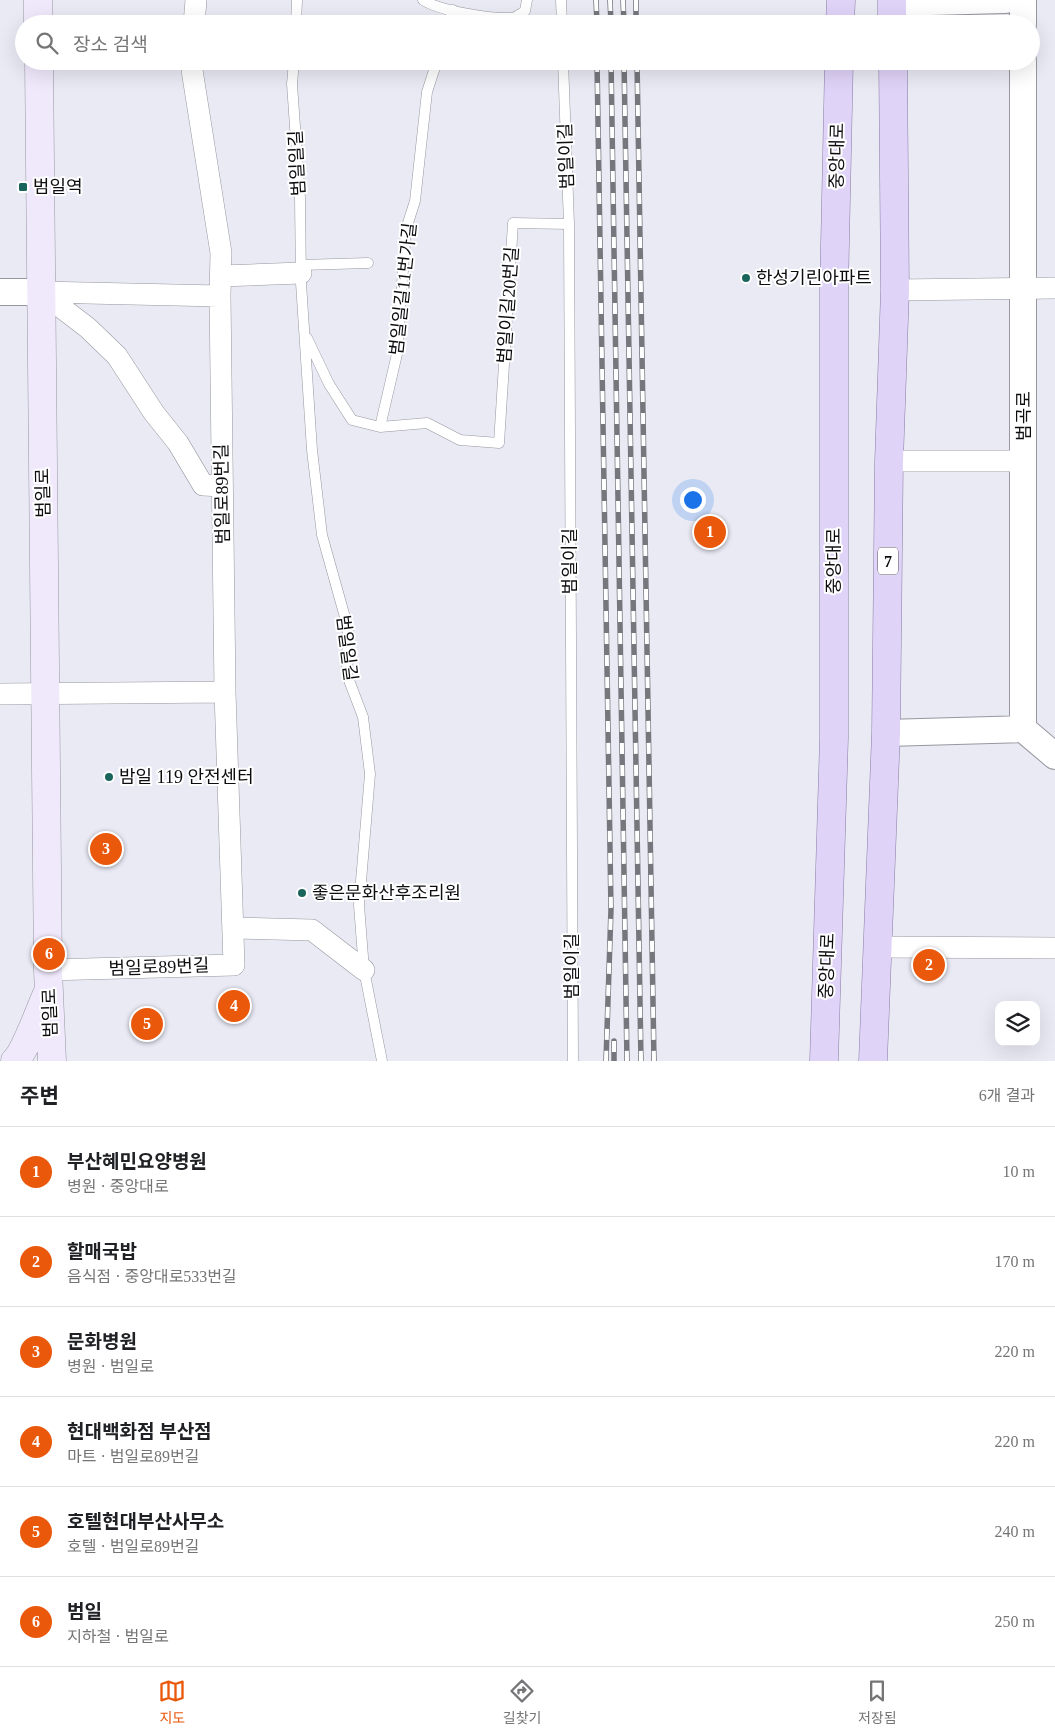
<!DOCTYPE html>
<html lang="ko">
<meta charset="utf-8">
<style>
body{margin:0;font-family:"Times New Roman","Noto Sans KR",serif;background:#f2f2f2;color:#202124}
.controls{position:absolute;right:15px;bottom:15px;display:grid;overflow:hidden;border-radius:10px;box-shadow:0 5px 20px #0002}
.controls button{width:45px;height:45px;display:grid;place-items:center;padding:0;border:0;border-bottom:1px solid #e0e0e0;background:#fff;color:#202124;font:25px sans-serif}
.you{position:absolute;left:692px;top:499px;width:18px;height:18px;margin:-12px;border:4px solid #fff;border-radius:50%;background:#1a73e8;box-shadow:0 0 0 8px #1a73e833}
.badge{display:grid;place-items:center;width:32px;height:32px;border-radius:50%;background:#ea580c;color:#fff;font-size:16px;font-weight:700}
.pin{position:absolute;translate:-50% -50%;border:2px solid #fff;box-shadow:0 1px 5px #0006}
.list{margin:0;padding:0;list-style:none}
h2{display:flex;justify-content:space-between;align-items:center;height:65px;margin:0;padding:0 20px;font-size:21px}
h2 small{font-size:16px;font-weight:400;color:#757577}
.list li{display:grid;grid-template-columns:32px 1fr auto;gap:15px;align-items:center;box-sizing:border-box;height:90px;padding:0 20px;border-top:1px solid #e0e0e0}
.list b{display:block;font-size:19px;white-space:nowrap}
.list p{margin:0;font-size:16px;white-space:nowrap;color:#757577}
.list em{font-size:16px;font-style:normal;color:#757577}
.icon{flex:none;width:28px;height:28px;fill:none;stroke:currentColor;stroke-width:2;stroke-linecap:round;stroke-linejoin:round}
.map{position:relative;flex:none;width:1055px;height:1061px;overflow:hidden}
.search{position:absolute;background:#fff;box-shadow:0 5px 20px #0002;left:15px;right:15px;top:15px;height:55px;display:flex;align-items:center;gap:12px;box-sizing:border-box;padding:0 18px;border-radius:28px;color:#757577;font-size:19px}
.sheet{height:605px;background:#fff}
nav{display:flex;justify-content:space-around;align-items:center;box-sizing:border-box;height:70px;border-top:1px solid #e0e0e0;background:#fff;font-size:14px;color:#757577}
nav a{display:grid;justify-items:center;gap:2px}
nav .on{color:#ea580c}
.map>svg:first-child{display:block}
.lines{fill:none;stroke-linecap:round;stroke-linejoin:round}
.service-casing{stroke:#9697a0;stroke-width:11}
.minor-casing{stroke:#9697a0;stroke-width:22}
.tertiary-casing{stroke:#9697a0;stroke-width:28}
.secondary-casing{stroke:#9697a0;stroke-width:29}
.primary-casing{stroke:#897ba4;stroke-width:29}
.service{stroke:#fff;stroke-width:10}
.minor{stroke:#fff;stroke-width:21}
.tertiary{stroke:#fff;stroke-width:26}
.secondary{stroke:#f0e9fc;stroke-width:28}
.primary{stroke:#e0d3f8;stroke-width:28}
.rail-casing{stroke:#76767d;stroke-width:5.5}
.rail{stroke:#fff;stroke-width:4;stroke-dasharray:11;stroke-linecap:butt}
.poi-dot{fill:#19645b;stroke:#fff;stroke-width:2}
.labels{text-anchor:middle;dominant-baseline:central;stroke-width:4;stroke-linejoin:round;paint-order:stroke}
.shield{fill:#fff;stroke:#565658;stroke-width:1}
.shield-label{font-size:16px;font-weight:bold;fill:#0d0d10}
.street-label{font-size:18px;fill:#0d0d10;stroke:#fff}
.poi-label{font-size:18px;fill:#0d0d10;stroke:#fff;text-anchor:start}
</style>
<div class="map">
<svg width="1055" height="1061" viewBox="0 0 1055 1061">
<rect width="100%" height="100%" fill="#e9eaf4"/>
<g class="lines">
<g class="service-casing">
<path id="service" d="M423,0C440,11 490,19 511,18C516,18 521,13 525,11L527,0
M561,0L562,24
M296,24L297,0
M448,24L453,10
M294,61L292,84L300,198L301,283L312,450L322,535L348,628L347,675L363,717L370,774L359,905L364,970L382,1061
M563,61L569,224L573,1061
M301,265L368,263
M307,338L329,384L352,420L380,427L427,423L460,440L499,443L513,223L569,224
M380,427L397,354L406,229L415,201L427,92L437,61"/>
</g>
<g class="minor-casing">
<path id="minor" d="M194,24L196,0
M221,276L301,273
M895,290L1055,288
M41,292L88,328L117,356L154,413L178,443L203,485L222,486
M41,292L220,296
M889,461H1025
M0,694L225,692
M234,928L312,930L364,970
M876,947L1055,948
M48,970L234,965L225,692L220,296L221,253L192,70V61"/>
</g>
<g class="tertiary-casing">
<path id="tertiary" d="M1023,0V24
M892,3L1005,0
M1023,61V729L1055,756
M0,292H41
M886,733L1023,729"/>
</g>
<g class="secondary-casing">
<path id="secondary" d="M38,0V24
M39,61L48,970L52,1061
M15,1061C25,1052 40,1009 47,994"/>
</g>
<g class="primary-casing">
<path id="primary" d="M892,0V24
M840,24L841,0
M824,1061L834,738V290L839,61
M873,1061L886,733L889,461L895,290L893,61"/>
</g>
<use href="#service" class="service"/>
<use href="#minor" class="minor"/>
<use href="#tertiary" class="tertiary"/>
<use href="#secondary" class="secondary"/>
<use href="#primary" class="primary"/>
<g class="rail-casing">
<path id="rail" d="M596,0L597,24
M610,0L611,24
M623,0L624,24
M636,0V24
M597,61L611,909L606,1061
M611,61L627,1061
M624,61L641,1061
M637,61L654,1061
M614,1041V1061"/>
</g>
<use href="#rail" class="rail"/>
</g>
<g class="poi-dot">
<rect x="18" y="182" width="10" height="10" rx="2.5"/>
<circle cx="746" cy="278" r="5"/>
<circle cx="109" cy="777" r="5"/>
<circle cx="302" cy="893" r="5"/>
</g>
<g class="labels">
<rect class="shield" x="878" y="547.5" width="20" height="27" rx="4"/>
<g class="shield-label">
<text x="888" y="561">7</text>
</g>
<g class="street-label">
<text transform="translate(566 156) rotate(-92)">범일이길</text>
<text transform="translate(837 156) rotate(-89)">중앙대로</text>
<text transform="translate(297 163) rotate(-93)">범일일길</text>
<text transform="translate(403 289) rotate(-84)">범일일길11번가길</text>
<text transform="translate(508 305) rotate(-86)">범일이길20번길</text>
<text transform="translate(1024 416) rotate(-90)">범곡로</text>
<text transform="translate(43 493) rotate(-91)">범일로</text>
<text transform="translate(222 494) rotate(-91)">범일로89번길</text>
<text transform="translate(570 561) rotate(-90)">범일이길</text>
<text transform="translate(834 561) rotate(-90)">중앙대로</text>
<text transform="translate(347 648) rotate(83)">범일일길</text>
<text transform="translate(572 966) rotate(-90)">범일이길</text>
<text transform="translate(827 966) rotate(-88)">중앙대로</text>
<text transform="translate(159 967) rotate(-2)">범일로89번길</text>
<text transform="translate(50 1013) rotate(-92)">범일로</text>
</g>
<g class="poi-label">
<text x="33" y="187">범일역</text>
<text x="756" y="278">한성기린아파트</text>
<text x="119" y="777">밤일 119 안전센터</text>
<text x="312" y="893">좋은문화산후조리원</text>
</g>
</g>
</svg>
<div class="controls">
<button><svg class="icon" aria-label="layers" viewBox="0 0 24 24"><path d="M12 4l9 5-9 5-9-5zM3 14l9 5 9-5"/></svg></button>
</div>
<div class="you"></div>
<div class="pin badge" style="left:710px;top:532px">1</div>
<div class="pin badge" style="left:929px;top:965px">2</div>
<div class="pin badge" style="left:106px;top:849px">3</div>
<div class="pin badge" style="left:234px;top:1006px">4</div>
<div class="pin badge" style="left:147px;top:1024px">5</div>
<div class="pin badge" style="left:49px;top:954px">6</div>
<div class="search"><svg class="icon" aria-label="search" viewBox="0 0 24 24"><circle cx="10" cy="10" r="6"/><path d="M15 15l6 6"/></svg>장소 검색</div>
</div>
<section class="sheet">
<h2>주변<small>6개 결과</small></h2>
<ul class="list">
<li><span class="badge">1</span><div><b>부산혜민요양병원</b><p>병원 · 중앙대로</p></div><em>10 m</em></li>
<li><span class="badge">2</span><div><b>할매국밥</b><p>음식점 · 중앙대로533번길</p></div><em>170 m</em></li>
<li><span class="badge">3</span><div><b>문화병원</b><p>병원 · 범일로</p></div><em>220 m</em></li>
<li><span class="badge">4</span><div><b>현대백화점 부산점</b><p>마트 · 범일로89번길</p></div><em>220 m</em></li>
<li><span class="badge">5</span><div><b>호텔현대부산사무소</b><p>호텔 · 범일로89번길</p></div><em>240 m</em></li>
<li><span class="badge">6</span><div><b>범일</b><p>지하철 · 범일로</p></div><em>250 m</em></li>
</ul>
</section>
<nav>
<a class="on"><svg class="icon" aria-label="map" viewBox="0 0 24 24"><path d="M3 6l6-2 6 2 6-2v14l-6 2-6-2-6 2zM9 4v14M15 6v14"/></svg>지도</a>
<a><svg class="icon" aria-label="directions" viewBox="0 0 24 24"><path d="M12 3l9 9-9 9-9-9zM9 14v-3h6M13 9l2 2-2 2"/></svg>길찾기</a>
<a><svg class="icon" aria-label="saved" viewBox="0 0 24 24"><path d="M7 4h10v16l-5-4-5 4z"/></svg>저장됨</a>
</nav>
